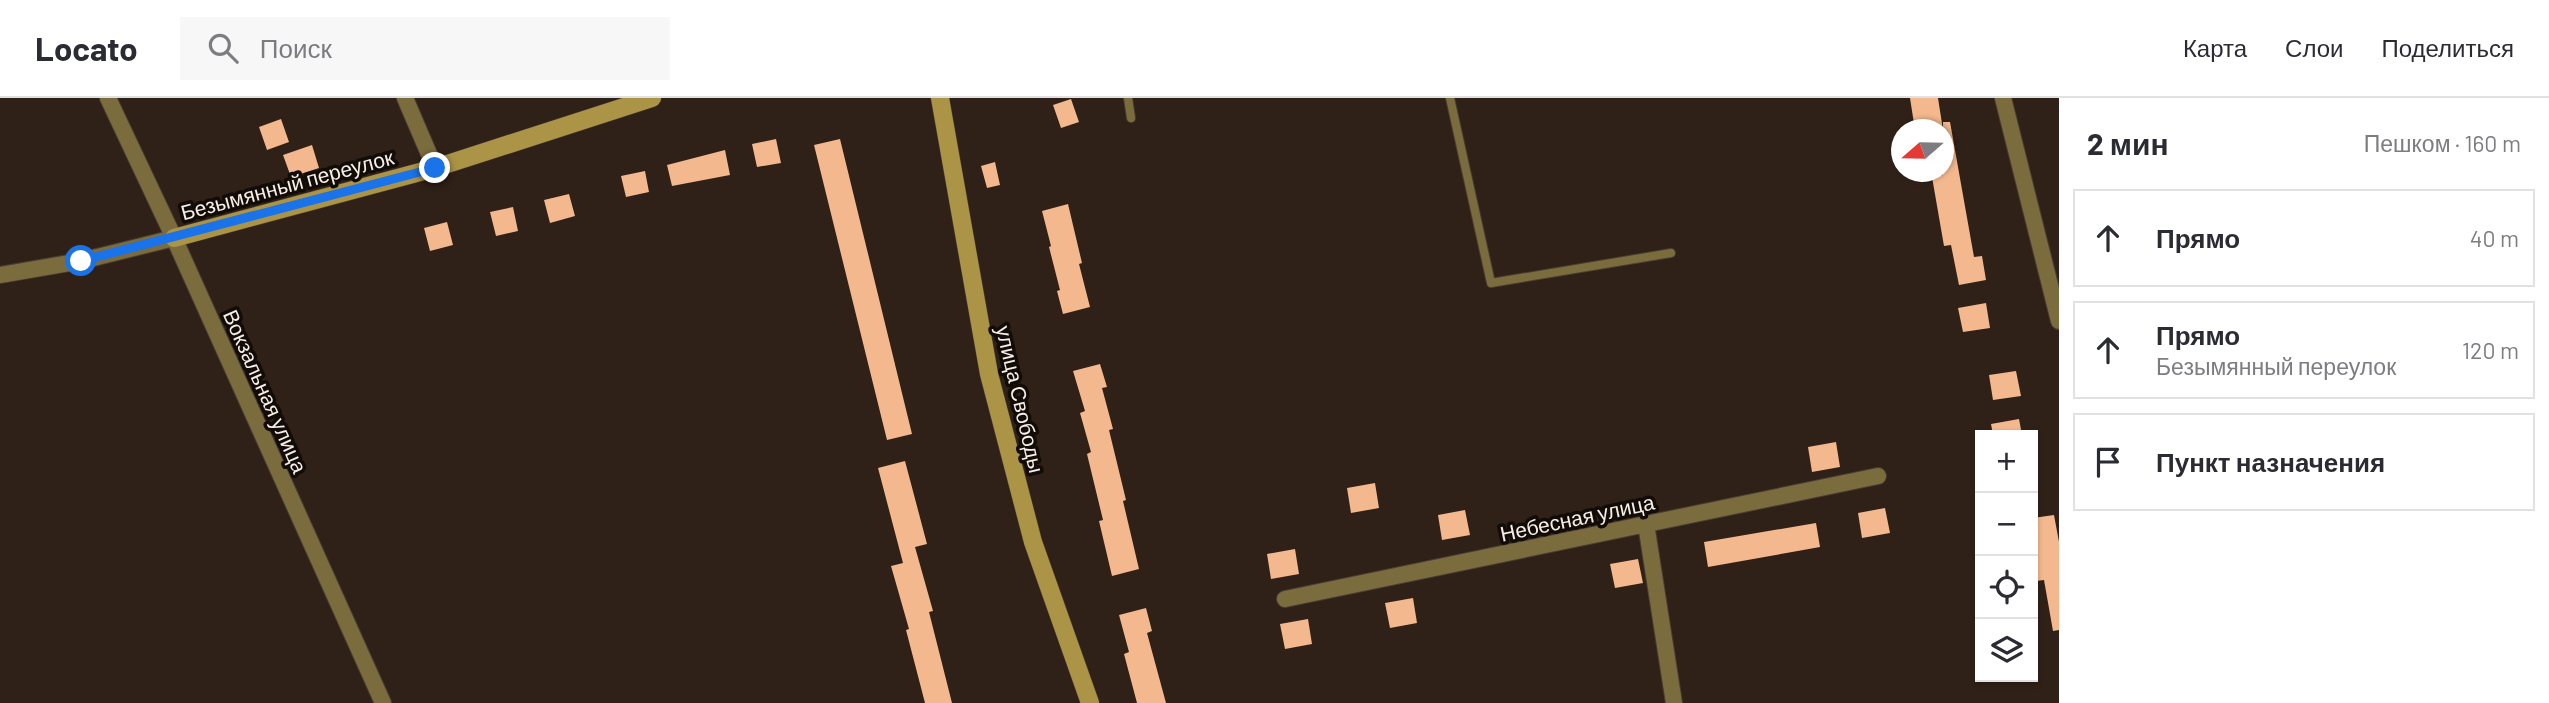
<!DOCTYPE html>
<html lang="ru">
<meta charset="utf-8">
<style>
body{margin:0;font-family:Barlow,sans-serif;background:#f7f7f7;color:#2b2b33}
.controls{position:absolute;right:21px;bottom:21px;display:grid;overflow:hidden;border-radius:0px;box-shadow:0 2px 5px #0004}
.controls button{width:63px;height:63px;display:grid;place-items:center;padding:0;border:0;border-bottom:2px solid #e1e1e2;background:#fff;color:#2b2b33;font:35px sans-serif}
.compass{position:absolute;left:1891px;top:21px;width:63px;height:63px;border-radius:50%;background:#fff;box-shadow:0 2px 5px #0004;rotate:250deg}
.stop{position:absolute;width:21px;height:21px;margin:-16px;border:5px solid #1a73e8;border-radius:50%;background:#fff}
.stop.end{background:#1a73e8;border-color:#fff;box-shadow:0 2px 7px #0008}
.list{margin:0;padding:0;list-style:none}
h2{display:flex;justify-content:space-between;align-items:center;height:91px;margin:0;padding:0 28px;font-size:30px}
h2 small{font-size:23px;font-weight:400;color:#7c7c81}
.list li{display:grid;grid-template-columns:46px 1fr auto;gap:21px;align-items:center;box-sizing:border-box;height:98px;margin:0 14px 14px;padding:0 14px;border:2px solid #e1e1e2;border-radius:0px}
.list b{display:block;font-size:26px;white-space:nowrap}
.list p{margin:0;font-size:23px;white-space:nowrap;color:#7c7c81}
.list em{font-size:23px;font-style:normal;color:#7c7c81}
.icon{flex:none;width:38px;height:38px;fill:none;stroke:currentColor;stroke-width:2;stroke-linecap:round;stroke-linejoin:round}
.map{position:relative;flex:none;width:2059px;height:605px;overflow:hidden}
header{display:flex;align-items:center;gap:42px;box-sizing:border-box;height:98px;padding:0 35px;background:#fff;border-bottom:2px solid #e1e1e2}
header strong{font-size:33px}
nav{display:flex;gap:38px;margin-inline-start:auto;font-size:24px}
.search{width:490px;height:63px;background:#f7f7f7;display:flex;align-items:center;gap:18px;box-sizing:border-box;padding:0 24px;border-radius:0px;color:#7c7c81;font-size:26px}
main{display:flex}
aside{flex:1;background:#fff}
.map>svg:first-child{display:block}
.building{fill:#f4b88e}
.lines{fill:none;stroke-linecap:round;stroke-linejoin:round}
.lane-casing{stroke:#4b3e34;stroke-width:10}
.street-casing{stroke:#4b3e34;stroke-width:18}
.secondary-casing{stroke:#4b3e34;stroke-width:19}
.lane{stroke:#7b6c3e;stroke-width:8}
.street{stroke:#7b6c3e;stroke-width:16}
.secondary{stroke:#ac9446;stroke-width:18}
.route{stroke:#1a73e8;stroke-width:9}
.labels{text-anchor:middle;dominant-baseline:central;stroke-width:7;stroke-linejoin:round;paint-order:stroke}
.street-label{font-size:21px;fill:#f8eee8;stroke:#120c08}
</style>
<header>
<strong>Locato</strong>
<div class="search"><svg class="icon" aria-label="search" viewBox="0 0 24 24"><circle cx="10" cy="10" r="6"/><path d="M15 15l6 6"/></svg>Поиск</div>
<nav><a>Карта</a><a>Слои</a><a>Поделиться</a></nav>
</header>
<main>
<div class="map">
<svg width="2059" height="605" viewBox="0 0 2059 605">
<rect width="100%" height="100%" fill="#2f2117"/>
<path class="building" d="M1910,0H1938L1943,32H1915Z
M1071,1L1079,24L1061,30L1053,7Z
M281,21L289,44L267,52L259,29Z
M1943,24H1950L1974,159L1982,158L1986,182L1959,187L1951,147L1944,148L1932,79L1943,77Z
M776,41L781,65L757,69L752,46Z
M840,41L912,336L887,342L814,47Z
M312,47L319,70L291,79L283,57Z
M725,52L730,77L672,88L667,67Z
M995,64L1000,87L987,90L981,68Z
M645,73L649,94L626,99L621,78Z
M569,96L575,118L550,125L544,102Z
M1068,106L1082,165L1079,166L1090,209L1063,216L1057,193L1060,192L1049,149L1051,148L1042,113Z
M513,109L518,133L496,138L490,114Z
M447,124L453,147L430,153L424,130Z
M1986,205L1990,230L1963,234L1958,210Z
M1100,266L1107,289L1102,290L1113,331L1109,332L1126,402L1123,403L1139,471L1112,478L1099,423L1103,422L1087,356L1091,354L1080,315L1085,313L1073,273Z
M2016,273L2021,298L1993,302L1989,277Z
M2019,321L2022,337H1993L1991,326Z
M1836,344L1840,369L1812,374L1808,349Z
M905,363L927,446L915,449L933,513L929,514L952,605H925L906,532L909,531L891,468L903,465L878,370Z
M1375,385L1379,410L1351,415L1347,390Z
M1885,410L1890,435L1862,440L1858,415Z
M1465,412L1470,437L1442,442L1438,417Z
M2054,417L2059,444V532L2053,533L2044,482L2036,483L2033,464V420Z
M1816,425L1820,449L1708,469L1704,444Z
M1295,451L1299,476L1271,481L1267,456Z
M1638,461L1643,485L1615,490L1610,466Z
M1413,500L1417,525L1390,530L1385,505Z
M1146,510L1152,533L1147,535L1166,605H1137L1124,556L1129,554L1119,517Z
M1308,521L1312,546L1285,551L1280,526Z"/>
<g class="lines">
<g class="lane-casing">
<path id="lane" d="M1128,0L1131,20
M1450,0L1491,185L1671,155"/>
</g>
<g class="street-casing">
<path id="street" d="M108,0L174,140L383,605
M405,0L435,70
M2003,0L2059,223
M0,177L81,163L174,140
M1646,426L1674,605
M1285,501L1878,378"/>
</g>
<g class="secondary-casing">
<path id="secondary" d="M940,0L989,276L1033,444L1090,605
M174,140L435,70L652,0"/>
</g>
<use href="#lane" class="lane"/>
<use href="#street" class="street"/>
<use href="#secondary" class="secondary"/>
</g>
<g class="lines">
<path class="route" d="M81,163L435,70"/>
</g>
<g class="labels">
<g class="street-label">
<text transform="translate(287 86) rotate(-15)">Безымянный переулок</text>
<text transform="translate(266 293) rotate(66)">Вокзальная улица</text>
<text transform="translate(1021 301) rotate(77)">улица Свободы</text>
<text transform="translate(1577 419) rotate(-12)">Небесная улица</text>
</g>
</g>
</svg>
<div class="controls">
<button>+</button>
<button>−</button>
<button><svg class="icon" aria-label="locate" viewBox="0 0 24 24"><circle cx="12" cy="12" r="6"/><path d="M12 2v4M12 18v4M2 12h4M18 12h4"/></svg></button>
<button><svg class="icon" aria-label="layers" viewBox="0 0 24 24"><path d="M12 4l9 5-9 5-9-5zM3 14l9 5 9-5"/></svg></button>
</div>
<svg class="compass" viewBox="-18 -18 36 36"><path d="M0-13l5 13h-10z" fill="#e53935"/><path d="M0 13l5-13h-10z" fill="#7c7c81"/></svg>
<div class="stop" style="left:81px;top:163px"></div>
<div class="stop end" style="left:435px;top:70px"></div>
</div>
<aside>
<h2>2 мин<small>Пешком · 160 m</small></h2>
<ul class="list">
<li><svg class="icon" aria-label="ahead" viewBox="0 0 24 24"><path d="M12 20V5M6 11l6-6 6 6"/></svg><div><b>Прямо</b></div><em>40 m</em></li>
<li><svg class="icon" aria-label="ahead" viewBox="0 0 24 24"><path d="M12 20V5M6 11l6-6 6 6"/></svg><div><b>Прямо</b><p>Безымянный переулок</p></div><em>120 m</em></li>
<li><svg class="icon" aria-label="arrive" viewBox="0 0 24 24"><path d="M6 21V4h12l-3 4 3 4H6"/></svg><div><b>Пункт назначения</b></div></li>
</ul>
</aside>
</main>
